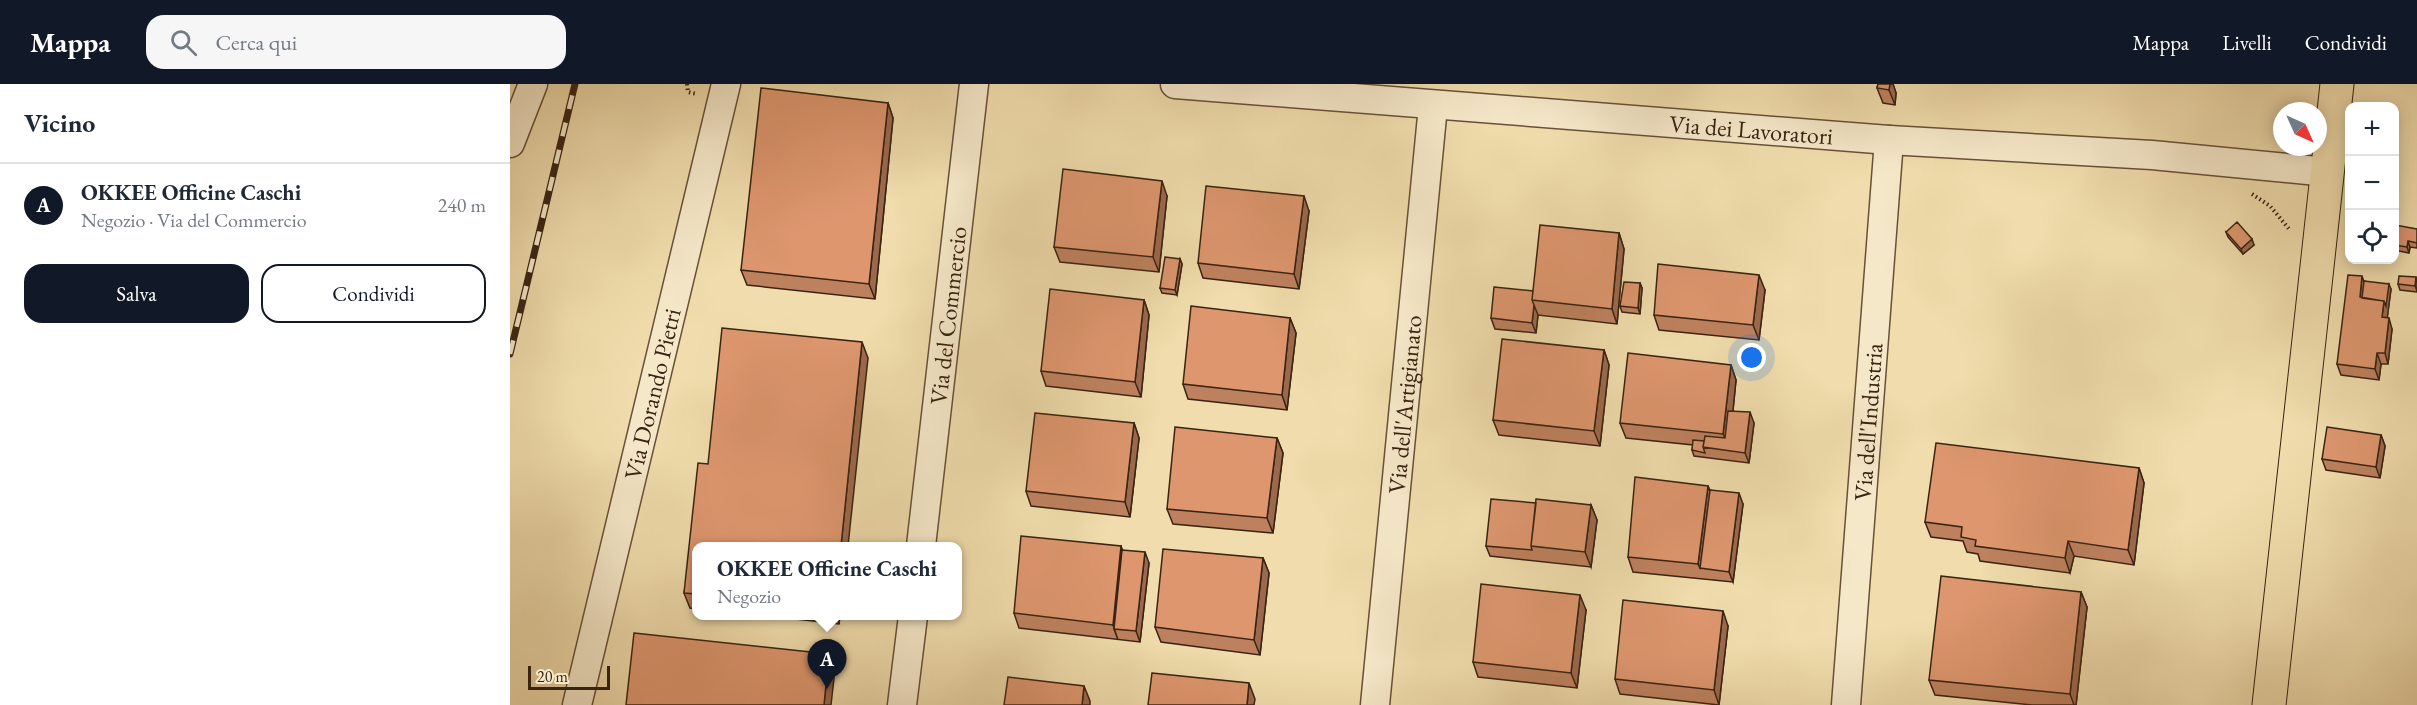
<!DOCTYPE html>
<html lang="it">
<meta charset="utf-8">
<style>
body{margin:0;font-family:"EB Garamond",serif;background:#f6f6f7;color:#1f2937}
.controls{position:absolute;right:18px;top:18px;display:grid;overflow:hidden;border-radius:12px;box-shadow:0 3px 15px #0003}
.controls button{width:54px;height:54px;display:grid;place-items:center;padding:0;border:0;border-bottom:2px solid #e0e1e3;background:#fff;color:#1f2937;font:30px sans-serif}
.compass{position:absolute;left:1763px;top:18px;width:54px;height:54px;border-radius:50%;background:#fff;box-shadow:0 3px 15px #0003;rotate:135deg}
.scale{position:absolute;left:18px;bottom:15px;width:82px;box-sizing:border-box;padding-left:6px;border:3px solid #392312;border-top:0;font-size:16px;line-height:21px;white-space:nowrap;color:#392312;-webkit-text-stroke:4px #f5e8c9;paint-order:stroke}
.you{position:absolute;left:1242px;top:274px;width:21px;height:21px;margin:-15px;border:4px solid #fff;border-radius:50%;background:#1a73e8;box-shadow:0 0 0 9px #1a73e833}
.badge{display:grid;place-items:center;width:39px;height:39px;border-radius:50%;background:#111827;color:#fff;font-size:20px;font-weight:700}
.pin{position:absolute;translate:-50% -50px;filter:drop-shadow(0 2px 3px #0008)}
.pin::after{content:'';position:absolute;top:32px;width:21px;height:18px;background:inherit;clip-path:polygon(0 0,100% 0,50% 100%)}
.popup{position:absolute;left:182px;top:458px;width:270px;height:78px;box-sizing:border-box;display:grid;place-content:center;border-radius:12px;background:#fff;filter:drop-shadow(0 2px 4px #0005);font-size:20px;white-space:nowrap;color:#747a83}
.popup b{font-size:22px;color:#1f2937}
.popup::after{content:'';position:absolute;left:50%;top:100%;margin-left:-12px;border:12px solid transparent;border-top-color:#fff}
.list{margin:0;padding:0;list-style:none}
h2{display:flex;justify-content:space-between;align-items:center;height:78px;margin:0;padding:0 24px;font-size:26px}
h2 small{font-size:20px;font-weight:400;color:#747a83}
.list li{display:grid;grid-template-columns:39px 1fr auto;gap:18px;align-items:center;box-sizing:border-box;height:84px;padding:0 24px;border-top:2px solid #e0e1e3}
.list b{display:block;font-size:22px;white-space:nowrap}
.list p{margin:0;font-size:20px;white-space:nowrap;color:#747a83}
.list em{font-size:20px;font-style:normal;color:#747a83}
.actions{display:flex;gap:12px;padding:18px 24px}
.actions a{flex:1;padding:14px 0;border:2px solid #111827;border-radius:18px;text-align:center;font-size:21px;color:#111827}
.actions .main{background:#111827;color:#fff}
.icon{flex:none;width:33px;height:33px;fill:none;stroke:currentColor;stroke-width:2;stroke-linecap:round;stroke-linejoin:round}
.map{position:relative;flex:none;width:1907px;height:621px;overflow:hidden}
header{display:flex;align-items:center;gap:36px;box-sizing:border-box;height:84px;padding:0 30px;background:#111827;color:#fff}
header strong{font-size:28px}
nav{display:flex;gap:33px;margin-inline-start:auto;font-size:21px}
.search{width:420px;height:54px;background:#f6f6f7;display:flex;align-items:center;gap:15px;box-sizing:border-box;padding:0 21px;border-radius:18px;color:#747a83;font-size:22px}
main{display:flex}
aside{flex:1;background:#fff}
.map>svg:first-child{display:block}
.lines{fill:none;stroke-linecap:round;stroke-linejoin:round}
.minor-casing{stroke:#675138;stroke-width:31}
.major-casing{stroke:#392312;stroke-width:35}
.path{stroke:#392312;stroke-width:4;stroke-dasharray:1.5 3;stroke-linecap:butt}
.minor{stroke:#f5e8c9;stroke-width:28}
.major{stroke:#f0dcac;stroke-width:33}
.rail-casing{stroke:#392312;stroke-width:7}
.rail{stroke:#f5e8c9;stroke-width:4.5;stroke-dasharray:14;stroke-linecap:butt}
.wall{fill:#be815f;stroke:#392312;stroke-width:1.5}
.shaded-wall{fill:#9b694d;stroke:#392312;stroke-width:1.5}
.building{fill:#dd966e;stroke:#392312;stroke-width:1.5}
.labels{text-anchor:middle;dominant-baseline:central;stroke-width:4.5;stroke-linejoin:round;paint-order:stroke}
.street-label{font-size:24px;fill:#392312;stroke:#f5e8c9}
</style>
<header>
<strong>Mappa</strong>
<div class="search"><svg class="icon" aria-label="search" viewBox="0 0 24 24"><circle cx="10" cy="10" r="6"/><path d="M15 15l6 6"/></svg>Cerca qui</div>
<nav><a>Mappa</a><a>Livelli</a><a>Condividi</a></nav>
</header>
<main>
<aside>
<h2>Vicino<small></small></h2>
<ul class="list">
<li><span class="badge">A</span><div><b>OKKEE Officine Caschi</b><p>Negozio · Via del Commercio</p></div><em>240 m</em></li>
</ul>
<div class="actions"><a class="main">Salva</a><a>Condividi</a></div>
</aside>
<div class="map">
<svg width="1907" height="621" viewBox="0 0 1907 621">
<rect width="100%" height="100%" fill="#f0dcac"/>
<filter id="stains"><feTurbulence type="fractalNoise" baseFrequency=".00333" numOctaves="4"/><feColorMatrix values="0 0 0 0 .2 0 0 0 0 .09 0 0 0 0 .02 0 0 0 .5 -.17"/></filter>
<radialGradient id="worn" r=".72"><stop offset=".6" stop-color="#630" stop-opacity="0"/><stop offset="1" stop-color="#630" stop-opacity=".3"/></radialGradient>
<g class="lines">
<g class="minor-casing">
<g id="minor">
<path id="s1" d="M665,0L1379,56L1642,71L1818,88"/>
<path d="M0,59L23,0"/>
<path id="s2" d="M411,462L464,0"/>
<path id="s3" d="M67,621L216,0"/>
<path d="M392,621L403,532"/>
<path id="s4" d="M865,621L923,22"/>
<path id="s5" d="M1336,621L1379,56"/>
</g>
</g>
<g class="major-casing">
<path id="major" d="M1759,621L1827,0"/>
</g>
<path class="path" d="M177,0L178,8L187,10
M1742,110L1760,122L1780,146"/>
<use href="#minor" class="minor"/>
<use href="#major" class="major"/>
<g class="rail-casing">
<path id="rail" d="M0,270L65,0"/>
</g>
<use href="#rail" class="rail"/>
</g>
<path class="wall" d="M1368,0H1383L1386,9L1385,21L1373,19L1367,4Z
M378,19L383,34L365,215L237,201L231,186Z
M657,112L649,188L550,178L544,163Z
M799,127L789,205L693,194L688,179Z
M1884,143L1907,145V164L1900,163L1899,169L1884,166Z
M1716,148L1744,161L1733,170L1718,153Z
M1109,149L1114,165L1107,240L1028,231L1026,249L985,245L981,234Z
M670,175L672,180L667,211L652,209L650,204Z
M1854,197L1881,205L1877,234L1882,245L1878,280H1871L1869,296L1831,291L1827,280Z
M1907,197V208L1890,206L1888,200Z
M1130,199L1132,204L1130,230L1112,228L1110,222Z
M1255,206L1249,256L1149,246L1144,231Z
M634,216L639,231L631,313L536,302L531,287Z
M780,234L786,249L777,326L678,315L673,300Z
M1094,266L1099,281L1090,362L989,351L983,336Z
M358,274L186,462V525L180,524L174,509L198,380Z
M1221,281L1226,296L1223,327L1244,339L1239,379L1184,372L1182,366L1183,361L1116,354L1110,339Z
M624,339L629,354L620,433L521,422L516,407Z
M1871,351L1875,362L1870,394L1816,386L1812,375Z
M767,354L773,369L763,449L663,440L657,425Z
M1629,384L1634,399L1624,481L1564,472L1560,489L1470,477L1468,470L1457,468L1453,457L1421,453L1415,438Z
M1198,402L1200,406L1233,420L1223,498L1123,488L1118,473Z
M1026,419L1081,421L1087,436L1081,483L980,472L976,462Z
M611,462L612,466L639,479L630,558L509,544L504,529Z
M753,474L759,489L750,571L651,558L645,543Z
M1571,508L1577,523L1566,621H1522L1425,611L1419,596Z
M1076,526L1067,604L968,593L963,578Z
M249,531H330L329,540Z
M1218,542L1209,621L1110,610L1105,595Z"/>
<path class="shaded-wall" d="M1380,0H1383L1386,9L1385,21L1379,6Z
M378,19L383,34L365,215L359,200Z
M652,97L657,112L649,188L643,173Z
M794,112L799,127L789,205L784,190Z
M1109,149L1114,165L1107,240L1102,225Z
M1742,155L1744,161L1733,170L1731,165Z
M1898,157L1900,163L1899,169L1897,163Z
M670,175L672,180L667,211L665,206Z
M1249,191L1255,206L1249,256L1243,241Z
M1852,192L1856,203L1854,219L1850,213Z
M1906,193L1907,197V207L1905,202Z
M1130,199L1132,204L1130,230L1128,224Z
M1879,200L1881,205L1876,244L1872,233L1874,217Z
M634,216L639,231L631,313L625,298Z
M1024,221L1028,231L1026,249L1022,239Z
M780,234L786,249L777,326L772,311Z
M1879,234L1882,245L1878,280L1875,269Z
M352,258L358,274L338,462H331Z
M1094,266L1099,281L1090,362L1084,347Z
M1867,269L1871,280L1869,296L1865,285Z
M1221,281L1226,296L1219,365L1213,350Z
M1240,328L1244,339L1239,379L1235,369Z
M624,339L629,354L620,433L615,418Z
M1871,351L1875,362L1870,394L1866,383Z
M767,354L773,369L763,449L757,434Z
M1629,384L1634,399L1624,481L1618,466Z
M1198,402L1203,417L1190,484L1188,480Z
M1229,409L1233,420L1223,498L1219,488Z
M1081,421L1087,436L1081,483L1075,468Z
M1558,457L1564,472L1560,489L1555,474Z
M611,462L616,477L604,545L608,556L603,541Z
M635,468L639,479L630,558L626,547Z
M753,474L759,489L750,571L744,556Z
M1571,508L1577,523L1566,621H1564L1560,610Z
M1070,511L1076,526L1067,604L1061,589Z
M1213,527L1218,542L1209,621L1204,606Z
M326,531H330L329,540Z
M319,570L325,585L321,621H314Z
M739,599L745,615L744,621H737Z
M574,602L580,617V621H572Z"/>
<path class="building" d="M1368,0H1380L1379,6L1367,4Z
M251,4L378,19L359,200L231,186Z
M553,85L652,97L643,173L544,163Z
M696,102L794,112L784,190L688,179Z
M1727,138L1742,155L1731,165L1716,148Z
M1030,141L1109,149L1102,225L1022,216Z
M1885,141L1907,145V159L1898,157L1897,163L1884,161Z
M655,173L670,175L665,206L650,204Z
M1148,180L1249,191L1243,241L1144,231Z
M1838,191L1852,192L1850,213L1874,217L1872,233L1879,234L1875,269H1867L1865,285L1827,280Z
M1889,192L1906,193L1905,202L1888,200Z
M1854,197L1879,200L1876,222L1874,217L1852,214Z
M1114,198L1130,199L1128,224L1110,222Z
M984,203L1023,207L1022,216L1024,221L1022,239L981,234Z
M540,205L634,216L625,298L531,287Z
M681,222L780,234L772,311L673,300Z
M212,244L352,258L331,462H186V510L174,509L188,379L198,380Z
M992,255L1094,266L1084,347L983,336Z
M1118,269L1221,281L1213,350L1110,339Z
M1218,327L1240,328L1235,369L1193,363L1195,352L1215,354Z
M525,329L624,339L615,418L516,407Z
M665,343L767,354L757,434L657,425Z
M1817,343L1871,351L1866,383L1812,375Z
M1183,356L1194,357L1193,363L1195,369L1182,366Z
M1426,359L1629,384L1618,466L1558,457L1555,474L1465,462L1466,456L1451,453L1452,443L1415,438Z
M1125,393L1198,402L1188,480L1118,473Z
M1200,406L1229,409L1219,488L1190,484Z
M981,415L1026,419L1021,462L1022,466L976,462Z
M1026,415L1081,421L1075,468L1021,462Z
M511,452L611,462L603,541L504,529Z
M653,465L753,474L744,556L645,543Z
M612,466L635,468L626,547L604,545Z
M1431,492L1571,508L1560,610L1419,596Z
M971,500L1070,511L1061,589L963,578Z
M1113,516L1213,527L1204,606L1105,595Z
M124,549L319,570L314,621H116Z
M642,589L739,599L737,621H638Z
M498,593L574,602L572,621H494Z"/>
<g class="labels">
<g class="street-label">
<text stroke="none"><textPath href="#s1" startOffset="578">Via dei Lavoratori</textPath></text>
<text stroke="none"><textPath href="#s2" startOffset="232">Via del Commercio</textPath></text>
<text stroke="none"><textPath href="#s3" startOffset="320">Via Dorando Pietri</textPath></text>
<text stroke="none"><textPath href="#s4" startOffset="302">Via dell'Artigianato</textPath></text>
<text stroke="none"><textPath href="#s5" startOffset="284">Via dell'Industria</textPath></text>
</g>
</g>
<rect width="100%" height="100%" filter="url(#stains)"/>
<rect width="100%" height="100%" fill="url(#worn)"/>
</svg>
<div class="controls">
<button>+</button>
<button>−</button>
<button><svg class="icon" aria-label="locate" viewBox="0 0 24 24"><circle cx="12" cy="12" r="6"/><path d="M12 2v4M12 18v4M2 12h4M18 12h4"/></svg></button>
</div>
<svg class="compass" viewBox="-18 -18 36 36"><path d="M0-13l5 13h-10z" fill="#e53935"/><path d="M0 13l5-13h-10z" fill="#747a83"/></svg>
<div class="scale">20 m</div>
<div class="you"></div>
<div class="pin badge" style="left:317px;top:605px">A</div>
<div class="popup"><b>OKKEE Officine Caschi</b>Negozio</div>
</div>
</main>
